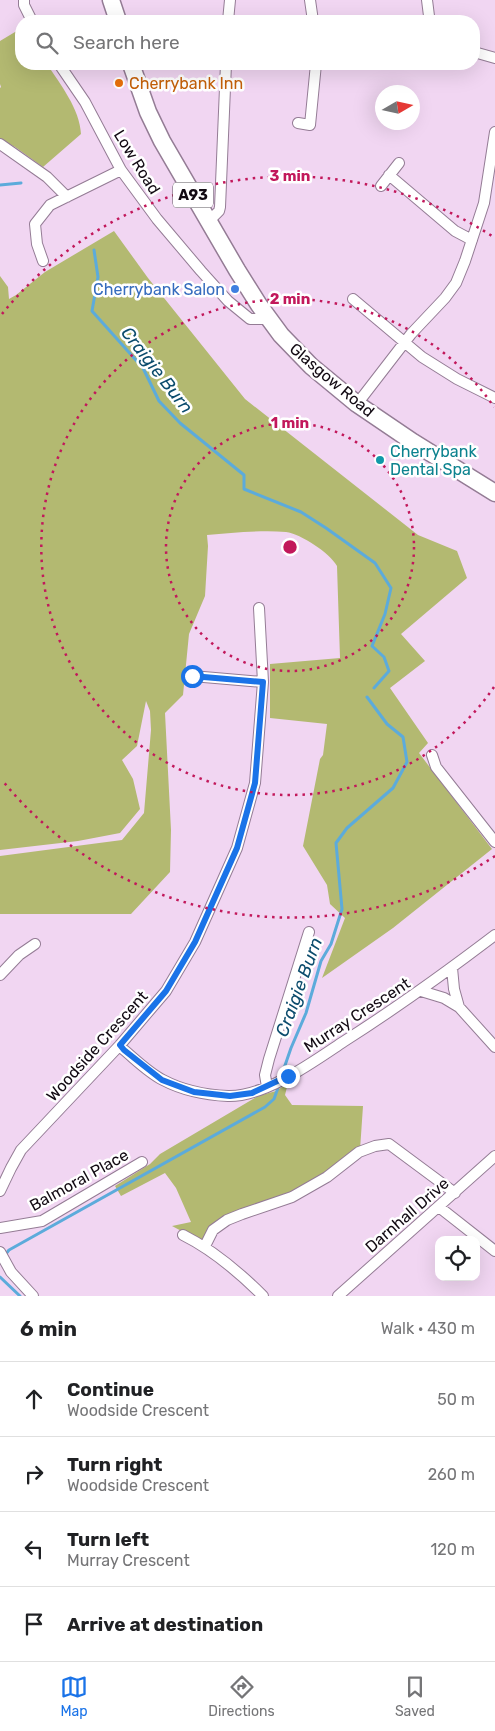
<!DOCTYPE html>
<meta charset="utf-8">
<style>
body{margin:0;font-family:Rubik,sans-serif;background:#f6f6f6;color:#202124}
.controls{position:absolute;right:15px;bottom:15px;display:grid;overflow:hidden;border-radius:10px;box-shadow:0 5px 20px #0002}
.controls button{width:45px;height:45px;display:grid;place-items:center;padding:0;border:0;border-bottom:1px solid #e0e0e0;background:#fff;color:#202124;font:25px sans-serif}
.compass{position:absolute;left:375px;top:85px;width:45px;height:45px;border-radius:50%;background:#fff;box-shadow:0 5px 20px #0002;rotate:81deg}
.stop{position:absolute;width:15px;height:15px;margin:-11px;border:4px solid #1a73e8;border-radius:50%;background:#fff}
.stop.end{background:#1a73e8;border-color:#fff;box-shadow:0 1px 5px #0008}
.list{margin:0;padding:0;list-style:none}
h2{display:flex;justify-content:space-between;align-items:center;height:65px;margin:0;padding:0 20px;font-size:21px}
h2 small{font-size:16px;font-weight:400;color:#757577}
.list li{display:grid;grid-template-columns:32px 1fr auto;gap:15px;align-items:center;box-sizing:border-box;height:75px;padding:0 20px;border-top:1px solid #e0e0e0}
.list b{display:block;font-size:19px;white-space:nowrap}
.list p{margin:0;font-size:16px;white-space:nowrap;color:#757577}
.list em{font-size:16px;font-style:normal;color:#757577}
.icon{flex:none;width:28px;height:28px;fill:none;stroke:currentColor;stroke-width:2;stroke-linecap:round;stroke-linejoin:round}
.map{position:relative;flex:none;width:495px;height:1296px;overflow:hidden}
.search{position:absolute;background:#fff;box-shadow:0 5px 20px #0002;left:15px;right:15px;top:15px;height:55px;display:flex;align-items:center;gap:12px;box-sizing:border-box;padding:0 18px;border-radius:20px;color:#757577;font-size:19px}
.sheet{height:365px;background:#fff}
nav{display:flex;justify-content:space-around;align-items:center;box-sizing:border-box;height:70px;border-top:1px solid #e0e0e0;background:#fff;font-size:14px;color:#757577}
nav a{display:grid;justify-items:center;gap:2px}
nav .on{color:#1a73e8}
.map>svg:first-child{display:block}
.green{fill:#b3b971}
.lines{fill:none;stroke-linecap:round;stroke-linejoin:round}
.stream{stroke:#5cabdb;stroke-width:3}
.minor-casing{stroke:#947c95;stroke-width:12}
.primary-casing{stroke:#947c95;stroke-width:19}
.minor{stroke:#fff;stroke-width:10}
.primary{stroke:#fff;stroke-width:16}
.route{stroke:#1a73e8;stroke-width:6}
.ring{fill:none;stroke:#c2185b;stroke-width:2.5;stroke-dasharray:2.5 5}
.food-dot{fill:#e8710a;stroke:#fff;stroke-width:2}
.shop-dot{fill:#3f7fe0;stroke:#fff;stroke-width:2}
.culture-dot{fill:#0f9aa8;stroke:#fff;stroke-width:2}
.labels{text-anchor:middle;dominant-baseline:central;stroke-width:5;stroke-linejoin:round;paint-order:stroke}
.shield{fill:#fff;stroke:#59545a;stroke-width:1}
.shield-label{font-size:15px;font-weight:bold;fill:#120a13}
.food-label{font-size:16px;fill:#c56008;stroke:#fff;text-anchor:start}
.street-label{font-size:16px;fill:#120a13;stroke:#fff}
.shop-label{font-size:16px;fill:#366cbe;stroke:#fff;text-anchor:end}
.culture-label{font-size:16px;fill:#0d838f;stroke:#fff;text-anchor:start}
.water-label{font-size:18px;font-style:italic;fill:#0c4c6d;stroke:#fff}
.centre{fill:#c2185b;stroke:#fff;stroke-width:2.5}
.ring-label{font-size:15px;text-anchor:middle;font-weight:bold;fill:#c2185b;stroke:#fff;stroke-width:5;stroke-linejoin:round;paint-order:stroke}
</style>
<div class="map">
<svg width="495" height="1296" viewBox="0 0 495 1296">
<rect width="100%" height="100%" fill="#f1d6f2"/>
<path class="green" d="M20,29H21V64H47C60,84 80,109 81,134L43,167L15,147L0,139V88L1,87L0,84V41Z
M114,231L148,278L245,399L418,535L457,551L467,578L401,634L425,661L390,688L428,743L419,753L492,849L393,928L322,978L345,918L330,904L327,885L303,846L320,759L323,755L327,724L270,718V664L340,658L337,566C330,553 301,534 286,532C260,530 232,533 207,535L208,546L205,596L189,634L183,695L165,713L171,830L170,872L131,914H0V856L122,840L144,813L151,730L150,711L146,701L137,746L122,760L133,779L140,809L120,833L78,841L0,850V276L8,287L9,299L16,295L45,272Z
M288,1083L285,1095L292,1105L363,1106L360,1150L306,1188L252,1206L204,1243L172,1226L191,1222L176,1188L165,1173L121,1196L115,1186L150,1164L160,1154L258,1096L276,1091Z"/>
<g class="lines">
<path class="stream" d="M0,185L21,183
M94,250L98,277L92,311L143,368L159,401L180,423L244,475V489L301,512L326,528L375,563L391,588L385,614L372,646L384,657L389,671L374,688
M281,1077L291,1048L306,1013L321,961L331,944L342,909L336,843L347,828L393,788L407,762L403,737L387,724L367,697
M5,1255L9,1250L265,1107L274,1099L279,1085
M0,1277L20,1296"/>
<g class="minor-casing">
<path id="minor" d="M24,0V5L32,21
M310,0L313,21
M427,0L429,16L432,21
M228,21L230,0
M474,52L495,58
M59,64L85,102L121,170L157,219L201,271L228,301L250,319H269
M298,123L310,125L316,64
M0,144L47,177L67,197
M389,175L455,231L472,240
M381,186L399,163
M208,222L219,211L220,207L226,64
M43,261L37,244L35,224L50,205L121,170
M353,299L422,357L457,379L495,398
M357,404L411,334L445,298L456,283L465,261L484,203L495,132
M192,676L263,682
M432,755L436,767L495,842
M452,968L454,989L459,1007L495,1047
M0,975L19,955L35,944
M421,991L444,998L459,1007
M120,1045L124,1050C136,1060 149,1073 163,1080C182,1090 206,1095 228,1096C265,1097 313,1062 343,1042C395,1009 445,973 495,935
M267,1087L265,1075L269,1059L309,932
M0,1191L11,1168L21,1150L120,1045L166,991L195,942L237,848L255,783L263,682L259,608
M439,1207L495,1251
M0,1228L42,1221L142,1162
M183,1235C213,1250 239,1272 263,1296
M205,1246L213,1230L227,1220L242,1214L292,1197L327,1177L359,1152L375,1146L389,1144L455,1193
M0,1252L11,1272L33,1296
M338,1296L495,1156"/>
</g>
<g class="primary-casing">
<path id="primary" d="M111,0L118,21
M131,64L148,112L162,141L237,270L259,305L281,335L311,366L357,404L413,442L495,493"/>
</g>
<use href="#minor" class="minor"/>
<use href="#primary" class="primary"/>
</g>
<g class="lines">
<path class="route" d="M192,676L263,682L255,783L237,848L195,942L166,991L120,1045L124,1050L162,1080L194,1092L230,1096L252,1093L288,1076"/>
</g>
<g class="ring">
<circle cx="290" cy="547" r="124"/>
<path d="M494 687A248 248 0 1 1 494 407"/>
<path d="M495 856A371 371 0 0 1 2 780M2 314A371 371 0 0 1 495 238"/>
</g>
<circle class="food-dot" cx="119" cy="83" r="5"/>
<circle class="shop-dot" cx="235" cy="289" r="5"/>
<circle class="culture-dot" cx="380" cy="460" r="5"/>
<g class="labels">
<rect class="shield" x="173" y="182.5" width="40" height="25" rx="4"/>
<g class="shield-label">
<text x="193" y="195">A93</text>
</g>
<g class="food-label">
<text x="129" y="83">Cherrybank Inn</text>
</g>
<g class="street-label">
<text transform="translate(137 162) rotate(58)">Low Road</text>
<text transform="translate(332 380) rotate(40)">Glasgow Road</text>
<text transform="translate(357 1015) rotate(-33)">Murray Crescent</text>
<text transform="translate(97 1046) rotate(-48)">Woodside Crescent</text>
<text transform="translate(79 1180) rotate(-29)">Balmoral Place</text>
<text transform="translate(407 1215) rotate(-41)">Darnhall Drive</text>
</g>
<g class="shop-label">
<text x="225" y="289">Cherrybank Salon</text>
</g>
<g class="culture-label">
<text x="390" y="451">Cherrybank<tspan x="390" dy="18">Dental Spa</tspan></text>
</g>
<g class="water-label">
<text transform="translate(157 370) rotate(52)">Craigie Burn</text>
<text transform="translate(299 987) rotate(-70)">Craigie Burn</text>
</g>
</g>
<circle cx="290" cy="547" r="8" class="centre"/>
<g class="ring-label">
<text x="290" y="181">3 min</text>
<text x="290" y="304">2 min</text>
<text x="290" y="428">1 min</text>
</g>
</svg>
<div class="controls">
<button><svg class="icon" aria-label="locate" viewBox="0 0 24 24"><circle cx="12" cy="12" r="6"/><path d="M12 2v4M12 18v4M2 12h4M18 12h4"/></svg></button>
</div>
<svg class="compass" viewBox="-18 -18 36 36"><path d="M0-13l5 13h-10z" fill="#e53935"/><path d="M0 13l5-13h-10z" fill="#757577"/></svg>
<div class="stop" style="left:192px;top:676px"></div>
<div class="stop end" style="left:288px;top:1076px"></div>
<div class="search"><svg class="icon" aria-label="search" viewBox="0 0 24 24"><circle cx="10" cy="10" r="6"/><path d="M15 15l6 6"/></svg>Search here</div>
</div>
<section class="sheet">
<h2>6 min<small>Walk · 430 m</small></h2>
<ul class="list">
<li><svg class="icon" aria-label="ahead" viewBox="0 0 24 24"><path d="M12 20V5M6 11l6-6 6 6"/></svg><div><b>Continue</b><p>Woodside Crescent</p></div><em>50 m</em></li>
<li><svg class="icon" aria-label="right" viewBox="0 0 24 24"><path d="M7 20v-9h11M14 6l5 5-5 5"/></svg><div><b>Turn right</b><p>Woodside Crescent</p></div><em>260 m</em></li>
<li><svg class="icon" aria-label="left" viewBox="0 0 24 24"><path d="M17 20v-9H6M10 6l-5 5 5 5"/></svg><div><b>Turn left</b><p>Murray Crescent</p></div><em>120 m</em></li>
<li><svg class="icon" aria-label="arrive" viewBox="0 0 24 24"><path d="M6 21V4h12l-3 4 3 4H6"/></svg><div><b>Arrive at destination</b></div></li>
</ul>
</section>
<nav>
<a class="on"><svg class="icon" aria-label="map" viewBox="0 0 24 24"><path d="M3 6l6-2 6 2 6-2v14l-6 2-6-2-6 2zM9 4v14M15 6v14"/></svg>Map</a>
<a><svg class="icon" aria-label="directions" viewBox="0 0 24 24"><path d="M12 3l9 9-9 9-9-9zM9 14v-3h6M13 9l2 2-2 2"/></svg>Directions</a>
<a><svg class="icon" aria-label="saved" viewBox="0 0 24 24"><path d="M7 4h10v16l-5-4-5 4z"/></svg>Saved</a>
</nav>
